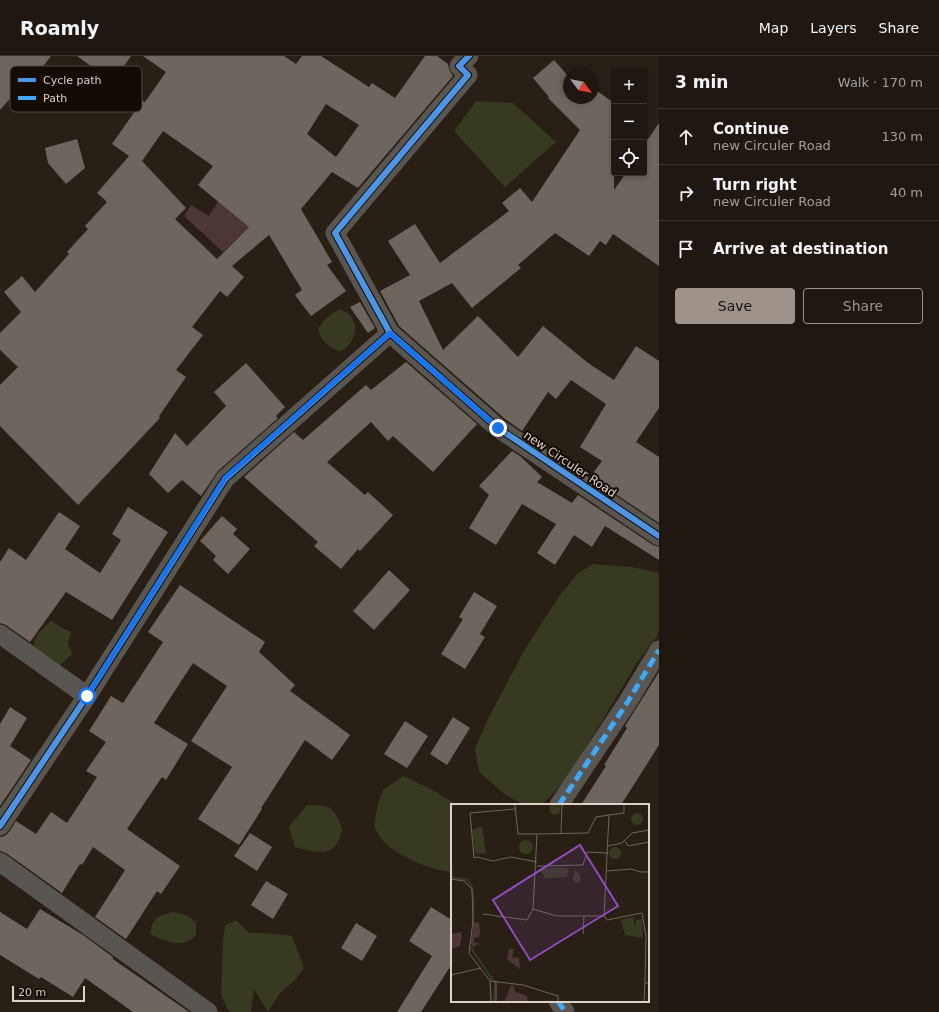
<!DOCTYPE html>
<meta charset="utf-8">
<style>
body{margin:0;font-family:"DejaVu Sans",sans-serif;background:#2c241e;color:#f1f3f6}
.controls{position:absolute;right:12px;top:12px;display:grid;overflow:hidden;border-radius:4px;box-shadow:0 2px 6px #0003}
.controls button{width:36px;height:36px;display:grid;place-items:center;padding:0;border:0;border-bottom:1px solid #3c3630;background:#1f1710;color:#f1f3f6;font:20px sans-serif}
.compass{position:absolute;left:563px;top:12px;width:36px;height:36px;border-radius:50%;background:#1f1710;box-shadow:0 2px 6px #0003;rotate:122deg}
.scale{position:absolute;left:12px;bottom:10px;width:73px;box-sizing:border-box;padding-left:4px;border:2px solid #ded1c7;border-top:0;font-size:11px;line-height:14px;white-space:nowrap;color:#ded1c7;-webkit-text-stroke:3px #130b04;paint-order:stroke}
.stop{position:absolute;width:12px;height:12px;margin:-9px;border:3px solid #1a73e8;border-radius:50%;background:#fff}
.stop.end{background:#1a73e8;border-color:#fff;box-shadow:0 1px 4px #0008}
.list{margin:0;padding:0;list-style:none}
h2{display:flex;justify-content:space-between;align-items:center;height:52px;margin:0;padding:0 16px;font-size:17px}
h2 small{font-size:13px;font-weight:400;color:#a19f9f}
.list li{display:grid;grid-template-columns:26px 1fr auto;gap:12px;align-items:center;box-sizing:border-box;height:56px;padding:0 16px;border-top:1px solid #3c3630}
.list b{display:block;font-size:15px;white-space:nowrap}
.list p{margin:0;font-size:13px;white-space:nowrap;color:#a19f9f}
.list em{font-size:13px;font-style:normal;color:#a19f9f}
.actions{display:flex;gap:8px;padding:12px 16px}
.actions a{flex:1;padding:9px 0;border:1px solid #9f9389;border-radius:4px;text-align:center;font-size:14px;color:#9f9389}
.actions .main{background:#9f9389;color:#111}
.icon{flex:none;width:22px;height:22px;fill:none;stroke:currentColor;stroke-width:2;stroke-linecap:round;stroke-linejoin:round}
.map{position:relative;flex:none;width:659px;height:956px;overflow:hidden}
header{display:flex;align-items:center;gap:24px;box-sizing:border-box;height:56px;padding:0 20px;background:#1f1710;border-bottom:1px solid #3c3630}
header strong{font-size:19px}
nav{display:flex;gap:22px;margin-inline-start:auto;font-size:14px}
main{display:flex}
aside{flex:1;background:#1f1710}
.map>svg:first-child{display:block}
.green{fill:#4c3636}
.water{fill:#383921}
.building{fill:#6f655f;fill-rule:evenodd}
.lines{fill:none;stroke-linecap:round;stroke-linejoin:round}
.minor{stroke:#595651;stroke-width:19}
.quiet{stroke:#3fa9f5;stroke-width:5;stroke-dasharray:10 5;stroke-linecap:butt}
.cycleway-casing{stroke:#130b04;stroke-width:8}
.cycleway{stroke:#4d94e3;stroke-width:6}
.route{stroke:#1a73e8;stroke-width:5}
.labels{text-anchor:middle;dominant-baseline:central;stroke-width:4;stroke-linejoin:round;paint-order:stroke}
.street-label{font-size:12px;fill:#ded1c7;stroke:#130b04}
.inset-river{fill:none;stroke:#383921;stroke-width:2}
.inset-road{fill:none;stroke:#71665c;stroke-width:1}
.view{fill:#8f4dc1;fill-opacity:0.15;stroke:#8f4dc1;stroke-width:2}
.inset-edge{fill:none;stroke:#ded1c7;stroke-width:2}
.key{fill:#130b04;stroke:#50463e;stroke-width:1}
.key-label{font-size:11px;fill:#ded1c7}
</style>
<header>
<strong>Roamly</strong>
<nav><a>Map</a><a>Layers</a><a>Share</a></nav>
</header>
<main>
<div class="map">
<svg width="659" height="956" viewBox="0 0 659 956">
<rect width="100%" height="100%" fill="#291f15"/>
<path class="green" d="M220,142L268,152L223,196L184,160L191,149L209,160Z"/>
<path class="water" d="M476,45L513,47L556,86L505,131L454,75Z
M339,253L350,258C352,262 355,267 355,271C356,280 350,290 341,295C331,294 319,283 318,273L324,264Z
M593,508L631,511L659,517V574L656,582L638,605L567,723L542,749H524L506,739L479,716L475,692L491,657L525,593L558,542L577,518Z
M51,564L62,572L71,576L68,587L72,598L60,609L32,592L38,578Z
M403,720L433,734L457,749H452V816C430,814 400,801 384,786C380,782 377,775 374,770L378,747L383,734Z
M307,749C331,749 333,750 342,772C341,777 340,783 337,787C329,802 307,794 295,791L289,771Z
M173,856L188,860L196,866V879C183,894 165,885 150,878L152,869L157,861Z
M236,864L249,877H264L292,880L304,912L295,924L280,937L268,956L254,933L251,956H232L228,954L221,938L223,885L225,870Z"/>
<path class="building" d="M0,0H51L32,25L28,22L0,54Z
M77,0H131L113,26Z
M143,0H284L296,8L302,0H321L369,31L372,27L395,42L425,0H437L448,8L449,13L453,20L358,132L332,116L301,153L332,206L327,209L346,235L311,260L295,239L302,234L269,179L232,210L244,221L227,241L220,235L192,271L203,279L176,314L186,321L159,360L160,362L78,449L0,370V329L18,311L0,294V277L21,256L4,236L22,220L35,236L69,198L67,196L88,173L85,170L107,146L97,137L129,100L112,88L142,45L145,46L166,16ZM326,48L359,69L336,101L307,78ZM163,75L213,110L198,129L249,171L217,203L175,163L186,152L142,105Z
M554,4L569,21V42H593V32L614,47V134L626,117H644V89L659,67V210L613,178L606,189L600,185L589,200L555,177L518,209L521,212L472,252L452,227L419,245L443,294L478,260L518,301L543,270L588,307L614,324L636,290L659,305V352L636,386L659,401V467L590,421L602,405L580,391L606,348L571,324L556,343L548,336L522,375L505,363L399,270L380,235L410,219L388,185L415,168L440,207L509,155L502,147L520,132L532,146L580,74L548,42L549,41L533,22Z
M77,83L85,112L66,128L48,107L45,92Z
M360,246L375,272L368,277L350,251Z
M406,306L477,368L433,416L393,380L388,385L371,366L327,406L365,439L368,436L393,459L360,495L358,493L341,513L314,490L318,486L244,421L294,376L303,384L366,329L371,334Z
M246,307L285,351L276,360L278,362L218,415L201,440L182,424L168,437L149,418L175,377L187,390L226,350L214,336Z
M512,395L520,400L542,421L537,426L572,447L578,439L653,489L659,491V504L605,470L592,491L574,479L555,509L537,497L556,468L522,448L496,489L469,472L489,439L479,430Z
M128,451L168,476L112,564L66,536L30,586L6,569L0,567V506L9,492L26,504L59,456L80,470L65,493L100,517L121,484L112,478Z
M222,460L237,473L233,478L250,493L228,518L213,504L216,500L200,485Z
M389,514L410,534L374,574L353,555Z
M180,529L265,586L259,596L295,629L290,635L350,679L332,704L305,684L261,752L262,753L239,789L198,763L232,711L191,685L227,630L193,607L154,667L188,688L166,724L162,721L127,773L180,810L161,838L157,835L126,883L95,861L125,814L93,791L82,809L80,808L62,837L6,797L0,795V781L5,780L9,776L16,765L36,778L51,756L67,767L97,721L86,715L106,686L89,675L111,640L123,647L163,586L148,576Z
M474,536L497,550L480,578L485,581L465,613L441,598L463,563L459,561Z
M659,616V689L621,749H581L606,710L604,709L627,672L625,670Z
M10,651L27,662L10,690L31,704L0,750V668Z
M453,661L470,672L447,709L430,698Z
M405,665L428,680L407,712L384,698Z
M250,777L272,791L257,815L234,800Z
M266,825L288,838L273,863L251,849Z
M431,851L452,864V912L450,911L421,956H397L432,900L409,885Z
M40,853L83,879L113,901V903L189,956H133L85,922L73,941L41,921L39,923L0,899V856L27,873Z
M356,867L377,880L362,905L341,892Z"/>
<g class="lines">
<path class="minor" d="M390,277L335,177L468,19L459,10L469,0
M0,578L87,640
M559,749L627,647L659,594
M0,770L87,640L225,423L390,277L498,372L659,480
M0,806L208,956
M558,945L565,956"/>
<path class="quiet" d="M559,749L627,647L659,594
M558,945L565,956"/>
<g class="cycleway-casing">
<path id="cycleway" d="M390,277L335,177L468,19L459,10L469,0
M0,770L87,640L225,423L390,277L498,372L659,480"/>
</g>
<use href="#cycleway" class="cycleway"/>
</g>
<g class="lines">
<path class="route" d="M87,640L225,422L390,277L498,372"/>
</g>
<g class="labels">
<g class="street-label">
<text transform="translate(570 408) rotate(34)">new Circuler Road</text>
</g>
</g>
<g transform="translate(451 748)">
<rect width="198" height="198" fill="#291f15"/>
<path d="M23,118L28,119L29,128L28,133L23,134V138L29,140L23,142V147L20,138ZM11,128L9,142L0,145V130ZM58,145H63L61,153L68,154L69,165L56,155ZM60,181L63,182L64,188L76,192L77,197H54Z" fill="#4c3636"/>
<path d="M98.5 5a5.5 5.5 0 1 1 11 0a5.5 5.5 0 1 1-11 0ZM180 15a6 6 0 1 1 12 0a6 6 0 1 1-12 0ZM31,22L35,49L30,50L24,49L21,26ZM68 43a7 7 0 1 1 14 0a7 7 0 1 1-14 0ZM158 49a6 6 0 1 1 12 0a6 6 0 1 1-12 0ZM113,63L118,65L116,73L94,74L89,66V64ZM124,65L130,73L129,78L125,79L122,75ZM182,113L184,123L185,116L191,115L192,134L174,131L170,116Z" fill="#383921"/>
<path class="inset-river" d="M0,73L17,76L21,84L23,97L22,124M19,143L44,179L43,197"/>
<path class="inset-road" d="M64,1L67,30H86L82,105L105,112H153L156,116L191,109L195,132L194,179H198M64,5L19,9L23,54L26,53L42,57L60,53L86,58M86,30L137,29L145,13L158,11M110,30L111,1M174,37L177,42L198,38M157,42L171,39L181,29L198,26M86,62L132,61L136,48L157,49M156,67L180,65L190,68H198M0,75L13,77L21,85L22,117L18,149L39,177L40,197M32,110L76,116L82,105M153,112L158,11L173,9V1M132,130L133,112M0,171L30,164M39,177L72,181L107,192V197M45,197V177M193,197L194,179"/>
<path class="view" d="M129,41L167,102L79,156L42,96Z"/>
<rect width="198" height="198" class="inset-edge"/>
</g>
<rect x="10" y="10" width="132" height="46" rx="6" class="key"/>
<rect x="18" y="22" width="18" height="4" fill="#4d94e3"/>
<rect x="18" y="40" width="18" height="4" fill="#3fa9f5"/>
<g class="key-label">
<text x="43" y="28">Cycle path</text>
<text x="43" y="46">Path</text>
</g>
</svg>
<div class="controls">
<button>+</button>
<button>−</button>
<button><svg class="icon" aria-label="locate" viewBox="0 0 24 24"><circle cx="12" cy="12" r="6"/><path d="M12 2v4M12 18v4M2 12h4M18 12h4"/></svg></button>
</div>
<svg class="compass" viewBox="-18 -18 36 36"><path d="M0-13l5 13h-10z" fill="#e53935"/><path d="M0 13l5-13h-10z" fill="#a19f9f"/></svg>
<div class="scale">20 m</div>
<div class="stop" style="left:87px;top:640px"></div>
<div class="stop end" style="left:498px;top:372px"></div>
</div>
<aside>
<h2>3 min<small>Walk · 170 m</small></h2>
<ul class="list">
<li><svg class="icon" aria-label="ahead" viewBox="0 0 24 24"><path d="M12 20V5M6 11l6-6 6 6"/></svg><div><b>Continue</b><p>new Circuler Road</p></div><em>130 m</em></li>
<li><svg class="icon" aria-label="right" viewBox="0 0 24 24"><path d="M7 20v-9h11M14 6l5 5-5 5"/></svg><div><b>Turn right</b><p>new Circuler Road</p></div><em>40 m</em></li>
<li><svg class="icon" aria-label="arrive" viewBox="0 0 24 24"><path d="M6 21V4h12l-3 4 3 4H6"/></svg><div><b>Arrive at destination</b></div></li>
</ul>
<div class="actions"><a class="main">Save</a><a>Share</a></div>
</aside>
</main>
